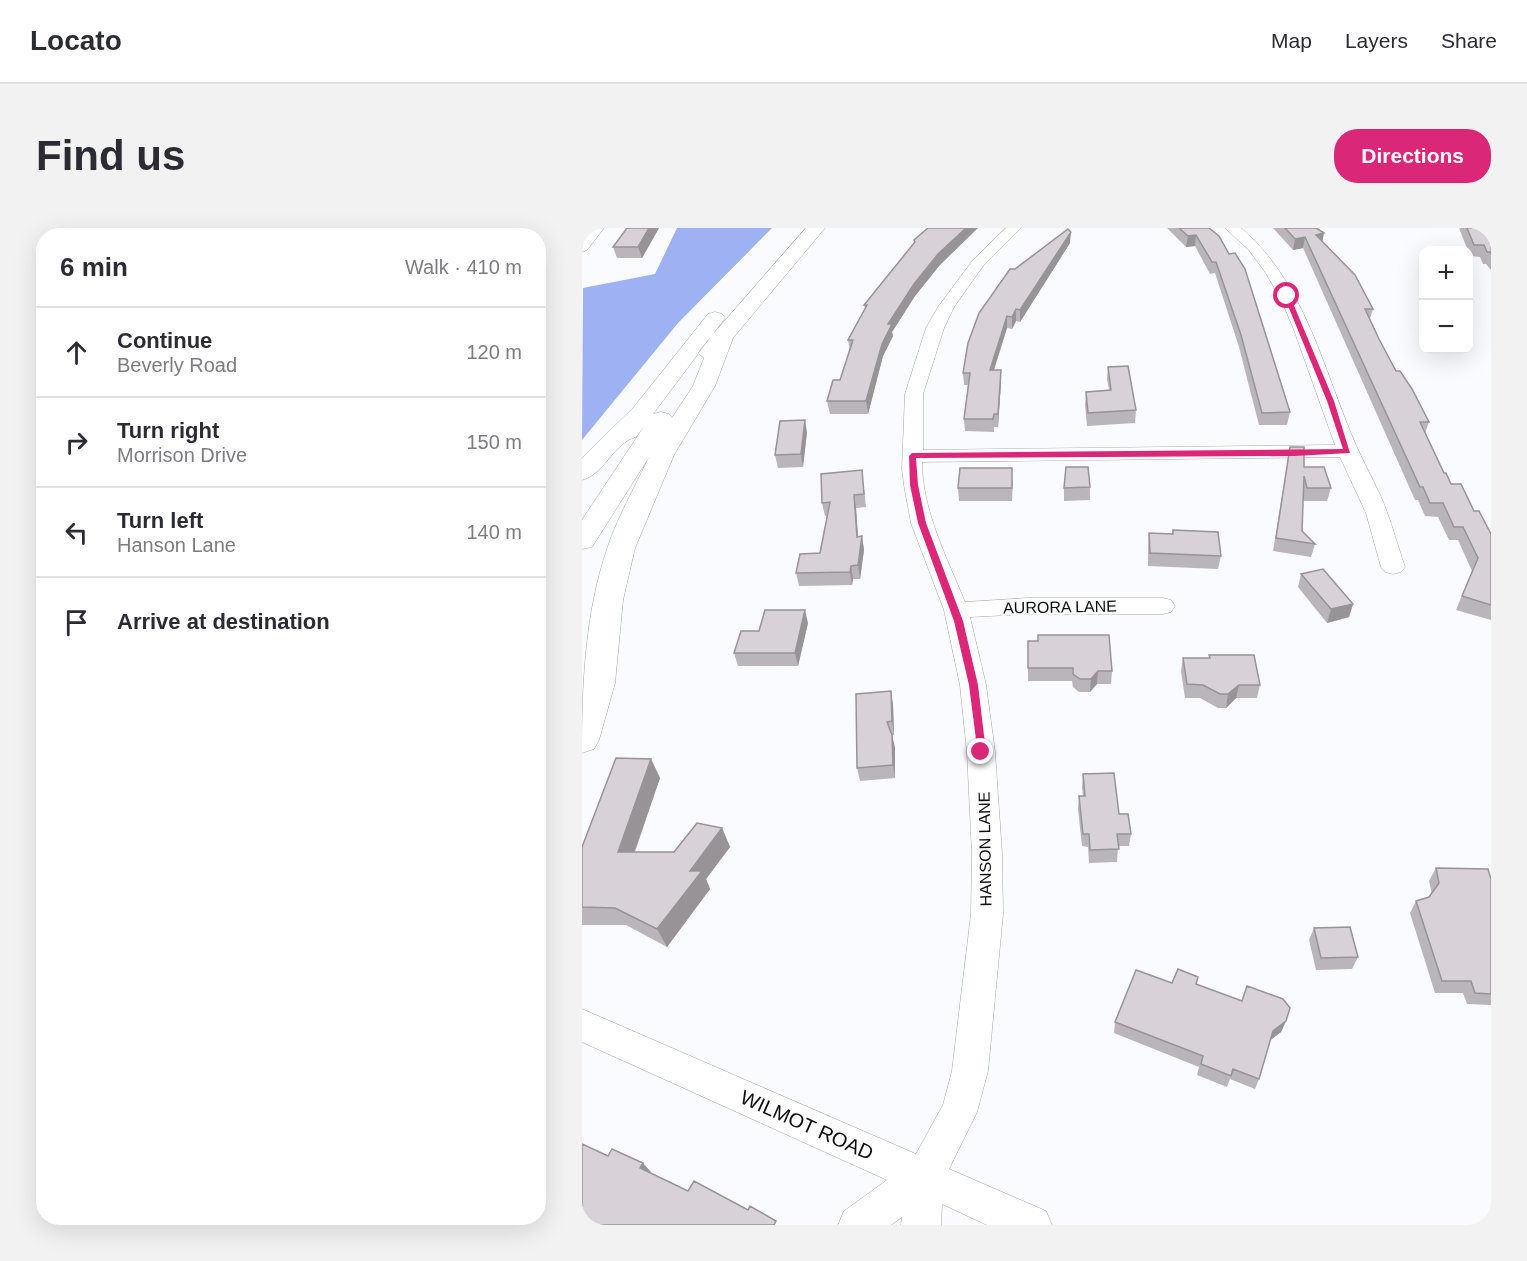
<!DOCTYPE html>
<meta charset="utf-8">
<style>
body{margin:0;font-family:Helvetica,sans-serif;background:#f2f2f3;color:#2b2b33}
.controls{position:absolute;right:18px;top:18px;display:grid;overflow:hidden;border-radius:12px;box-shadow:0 6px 24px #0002}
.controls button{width:54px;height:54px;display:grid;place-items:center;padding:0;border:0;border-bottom:2px solid #e1e1e2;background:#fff;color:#2b2b33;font:30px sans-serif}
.stop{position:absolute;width:18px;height:18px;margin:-14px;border:4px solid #db2777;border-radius:50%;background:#fff}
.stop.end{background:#db2777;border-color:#fff;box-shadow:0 2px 6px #0008}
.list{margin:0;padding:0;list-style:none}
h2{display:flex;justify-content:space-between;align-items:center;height:78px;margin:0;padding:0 24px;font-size:26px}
h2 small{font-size:20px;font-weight:400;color:#7c7c81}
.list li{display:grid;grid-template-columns:39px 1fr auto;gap:18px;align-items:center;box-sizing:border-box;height:90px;padding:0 24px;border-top:2px solid #e1e1e2}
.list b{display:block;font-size:22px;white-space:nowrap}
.list p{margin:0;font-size:20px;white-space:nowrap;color:#7c7c81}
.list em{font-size:20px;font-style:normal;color:#7c7c81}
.icon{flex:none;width:33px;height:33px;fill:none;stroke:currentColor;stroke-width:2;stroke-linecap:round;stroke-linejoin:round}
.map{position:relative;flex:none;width:909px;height:997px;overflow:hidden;border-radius:24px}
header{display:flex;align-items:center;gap:36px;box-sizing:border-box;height:84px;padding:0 30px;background:#fff;border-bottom:2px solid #e1e1e2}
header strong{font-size:28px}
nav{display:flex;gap:33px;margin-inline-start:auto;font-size:21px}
.intro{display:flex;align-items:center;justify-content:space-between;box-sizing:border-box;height:144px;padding:0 36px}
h1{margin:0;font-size:42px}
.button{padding:15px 27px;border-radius:24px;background:#db2777;color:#fff;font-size:21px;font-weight:700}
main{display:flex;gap:36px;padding:0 36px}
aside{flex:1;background:#fff;border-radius:24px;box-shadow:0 6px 24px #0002}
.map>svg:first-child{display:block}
.forest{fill:#9db1f3}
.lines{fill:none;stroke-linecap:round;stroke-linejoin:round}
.minor-casing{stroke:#a3a6ae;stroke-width:1}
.highway-casing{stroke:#a3a6ae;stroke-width:1}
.minor{fill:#fff;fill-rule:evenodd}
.highway{fill:#fff;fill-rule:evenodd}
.wall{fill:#bab5ba}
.shaded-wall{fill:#979397}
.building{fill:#d8d2d8;stroke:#979397;stroke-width:1.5}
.route{fill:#db2777}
.labels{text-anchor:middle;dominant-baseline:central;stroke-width:5;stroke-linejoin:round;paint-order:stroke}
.street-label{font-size:16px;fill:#0c0d0f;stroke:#fff}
.near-street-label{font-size:20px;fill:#0c0d0f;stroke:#fff}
</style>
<header>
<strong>Locato</strong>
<nav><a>Map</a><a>Layers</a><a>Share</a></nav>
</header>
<div class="intro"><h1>Find us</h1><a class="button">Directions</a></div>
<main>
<aside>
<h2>6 min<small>Walk · 410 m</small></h2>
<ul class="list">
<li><svg class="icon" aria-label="ahead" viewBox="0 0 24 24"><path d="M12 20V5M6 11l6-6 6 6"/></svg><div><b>Continue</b><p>Beverly Road</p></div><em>120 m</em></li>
<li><svg class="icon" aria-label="right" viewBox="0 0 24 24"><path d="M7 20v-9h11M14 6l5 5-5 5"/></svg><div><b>Turn right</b><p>Morrison Drive</p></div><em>150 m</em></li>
<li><svg class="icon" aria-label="left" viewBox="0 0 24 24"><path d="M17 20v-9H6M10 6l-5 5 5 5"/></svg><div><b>Turn left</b><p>Hanson Lane</p></div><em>140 m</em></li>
<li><svg class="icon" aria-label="arrive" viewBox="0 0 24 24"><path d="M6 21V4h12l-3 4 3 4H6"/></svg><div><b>Arrive at destination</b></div></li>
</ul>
</aside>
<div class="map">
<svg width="909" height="997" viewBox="0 0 909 997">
<rect width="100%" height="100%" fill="#fafbfe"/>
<path class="forest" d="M95,0H190L96,95L0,212L1,60L73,46Z"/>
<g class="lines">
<g class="minor-casing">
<path id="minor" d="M7,0H22L5,22L0,24V9Z
M424,0H439L401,38L372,79L362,100L341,166V222L753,217L712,102L699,71L683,44L667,22L643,0H659C720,52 739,132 768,203C777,226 789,247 799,269C809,292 815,316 823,339L819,344L811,346L803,344L799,339L784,285L758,229L340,234C340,282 365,330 383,374L446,370H581L589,372L593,378L589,384L581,386H446L388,389L404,457L413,524L420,626L421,686L406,843L395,884L367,941L464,983L470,997H405L360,976L359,997H319L320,989L309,997H256L262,983L305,952L0,814V781L334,926L361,877L370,843L389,686L390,626L385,524L378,457L362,382L329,295L322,257L320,241L323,166L344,100L356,79L391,32Z"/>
</g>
<g class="highway-casing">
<path id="highway" d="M224,0H243L151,110L133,158L92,227L53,320L41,372L33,455L17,512L12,521L0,525C0,457 3,386 25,321C35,290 53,259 67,229L10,319L0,321V292L63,197L54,209C31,215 23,246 0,252V230L52,179L126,86L133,84L140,86L143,90L71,186L79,184L87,186L90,190L111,158L122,130L116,125L119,120Z"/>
</g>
<use href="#minor" class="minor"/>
<use href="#highway" class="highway"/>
</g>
<path class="wall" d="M77,0L60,30H35L31,19Z
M585,0H627L708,184L705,197H677L657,119L633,45L628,46L613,18L604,19Z
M691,0H734L740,14L791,81L788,91L797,111L814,143L847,194L843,205L862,245L869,256L892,283L909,306V392L874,382L890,343L876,312H867L856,289L843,288L836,272H833L721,20L711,22Z
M877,0H909V42L904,36H901L898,29L888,28Z
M332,12L357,38L333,68L310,104L311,108L301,128L286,186H248L245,173L258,152L268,123L266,112L283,81L282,77L332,15Z
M488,15L438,94L434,93L430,101L425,100L412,142L419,154L416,199H412V204L383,203L382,191L386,157H382L381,145L433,41Z
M526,139L554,182L553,195L505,198L503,177L504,164L527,162L525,151Z
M225,204L221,239L196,240L193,227Z
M708,219L722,239L749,260L745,273H722L721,269L720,303L733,316L729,329L691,323Z
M280,242L284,279L274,280L276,309L280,308L282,322L278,351H271L270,357L217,358L214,345L238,325L246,288H243L240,275Z
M431,253L430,273H377L376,260Z
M508,259V272L482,273V260Z
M591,302L639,328L636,341L566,338V319L567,305L590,306Z
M719,346L771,376L767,389L745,395L716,359Z
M226,395L216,438H156L152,425L177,403Z
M446,413L530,443L529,456H515L508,464H497L491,459L490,453H446Z
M627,427L678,457L675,470H654L644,480H636L618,470H603L599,443L601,430H627Z
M311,476L312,507H310L313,520V550L278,553L275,540Z
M69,531L78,550L53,624H92L140,600L148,619L124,651L128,661L85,719L44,697H0V619Z
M501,546L537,586L549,606L547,618H536L535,634L507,635L506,619L500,618L496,581L497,568H501L500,559Z
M854,640L909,651V777L885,776L881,765H853L828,685L834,673L847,669L850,666L847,653Z
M732,700L776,729L770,741L734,742L727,712Z
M590,755L614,756L704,793L699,804L688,812L677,851L673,861L648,851L645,859L615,847L617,839L532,805L533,794Z"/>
<path class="shaded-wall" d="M67,0H77L60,30L56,19Z
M384,0H396L357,38L333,68L310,104L311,108L301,128L286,186L284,173L300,116L306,96L332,56L356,26Z
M489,4L488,15L438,94V82Z
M742,5L740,16L734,7Z
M614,7L613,18L604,19L606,8Z
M723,9L721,20L711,22L713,11Z
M434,81V93L430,101V89Z
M425,88V100L408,154V142Z
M419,142V154L416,199V186Z
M223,192L225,204L221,239L219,226Z
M272,267L274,280L277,322L275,309Z
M280,308L282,322L278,351L276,337Z
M269,338L271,351L270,357L268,344Z
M771,376L767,389L745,395L749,381Z
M223,382L226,395L216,438L213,425Z
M516,443L515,456L508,464L509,451Z
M657,457L654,470L644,480L646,466Z
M309,463L311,476L312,507L310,493Z
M310,507L313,520V550L311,537Z
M69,531L78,550L46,642L36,624Z
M140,600L148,619L124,651L128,661L85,719L75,701L108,643Z
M704,793L699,804L686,814L691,803Z
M61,935L69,944L66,949L58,940Z"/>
<path class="building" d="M45,0H67L56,19H31Z
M346,0H384L356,26L332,56L306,96H310L300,116L284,173H245L251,152H258L271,112H266L285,77H282L333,14L332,12Z
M597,0H627L637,8L647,26L653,25L663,41L708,184L680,185L659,107L634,34H630L614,7L606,8Z
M703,0H734L742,5L734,7L773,47L791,81H783L797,111L814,143H818L830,161L847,194H838L862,245H864L869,256H879L892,283H897L909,306V377L880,368L896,330L881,299H872L861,275H848L841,259H838L723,9L713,11Z
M885,0H909V26L908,24H905L902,17H892Z
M486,1L489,4L438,82L434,81L430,89L425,88L408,142H419L416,186H412L411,191H382L388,145H381L386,115L397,85L428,41H433Z
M546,138L554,182L506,185L504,164L529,162L526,139Z
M223,192L219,226L193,227L198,193Z
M708,219H722V239H742L749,260H725L722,248L720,303L733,316L694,310Z
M484,239H506L508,259L482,260Z
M378,240H430V260H376Z
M280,242L282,266L272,267L275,309L280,308L276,337L269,338L268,344L214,345L218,326L238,325L248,274L240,275L239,246Z
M591,302L636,304L639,328L568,325L567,305L591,306Z
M741,341L771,376L749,381L719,346Z
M183,382H223L213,425H152L159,403H177Z
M456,407H527L530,443H516L509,451H498L491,446V440H446V413H456Z
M627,427H672L678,457H657L646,466H638L621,457L605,456L601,430H628Z
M309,463L310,493L305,494L310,507L311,537L275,540L274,466Z
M34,530L69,531L36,624H92L115,595L140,600L108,643H120L75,701L33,680L0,679V619Z
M532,545L537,586H546L549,606H535L537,621L508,622L507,606H501L497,568H503L501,546Z
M854,640L906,641L909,651V766L893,765L889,753H860L834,673L847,669L857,655Z
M768,699L776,729L739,730L732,700Z
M596,741L616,749L614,756L660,773L665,758L701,771L708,780L704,793L691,803L677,851L651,841L649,848L619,836L621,828L533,794L554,742L590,755Z
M0,916L26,928L30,921L61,935L58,940L106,963L112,953L166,982L168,978L194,993L192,997H0Z"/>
<path class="route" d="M705,66L708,68L752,173L768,225L712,228L334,230L336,257L344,295L381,393L396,457L404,524L399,528L396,527L387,457L372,393L336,295L328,257L327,228L330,225L761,221L745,173L702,68Z"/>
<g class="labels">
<g class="street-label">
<text transform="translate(478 379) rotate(-1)">AURORA LANE</text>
<text transform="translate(403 621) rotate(-91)">HANSON LANE</text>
</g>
<g class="near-street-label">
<text transform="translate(225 897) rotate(24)">WILMOT ROAD</text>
</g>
</g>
</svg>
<div class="controls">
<button>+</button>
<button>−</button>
</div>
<div class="stop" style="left:705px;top:68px"></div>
<div class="stop end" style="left:399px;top:524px"></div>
</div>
</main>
